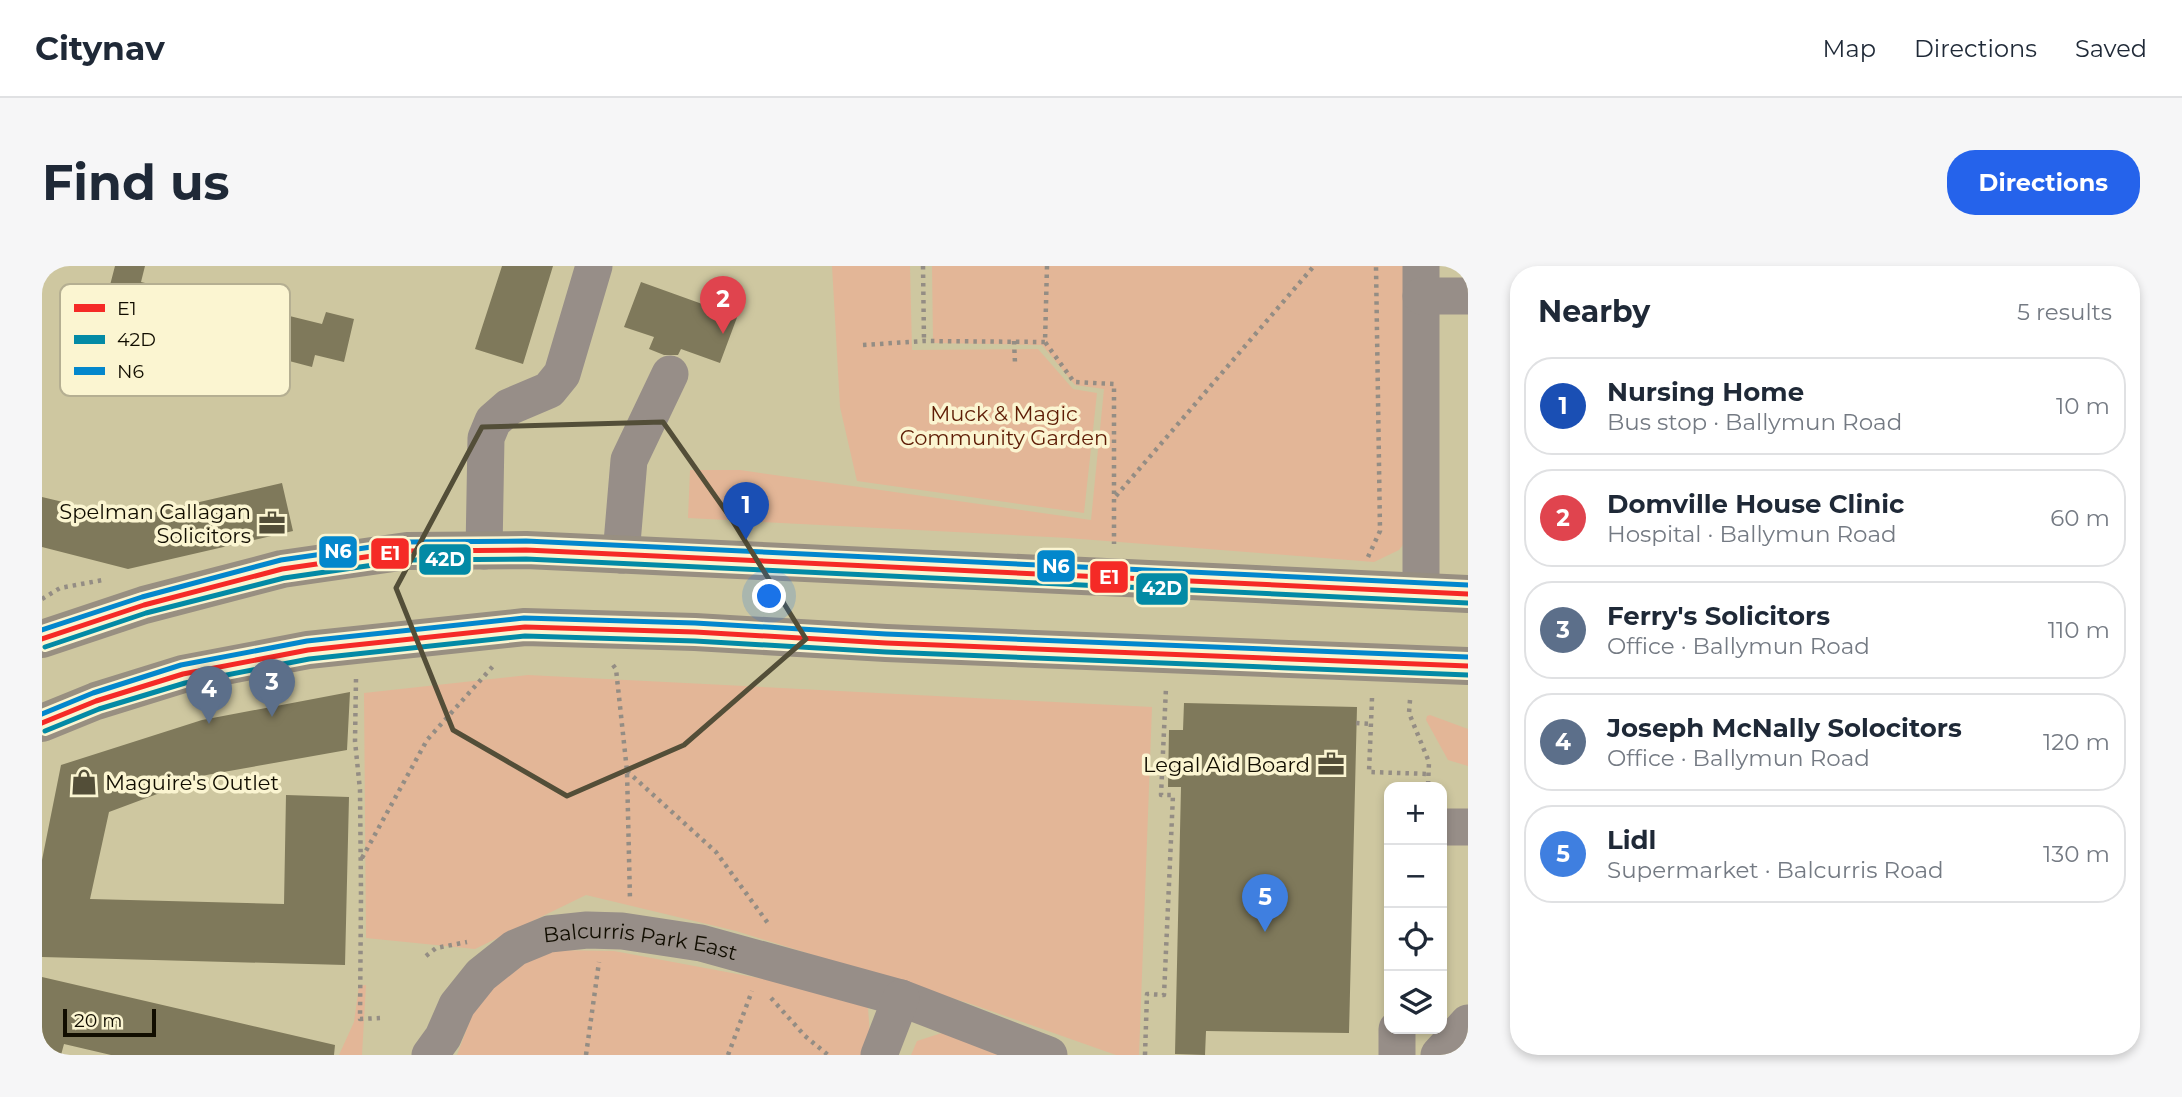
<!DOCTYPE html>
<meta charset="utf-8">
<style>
body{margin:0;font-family:Montserrat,sans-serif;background:#f6f6f7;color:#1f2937}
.controls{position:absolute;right:21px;bottom:21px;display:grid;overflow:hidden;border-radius:14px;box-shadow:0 4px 10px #0003}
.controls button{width:63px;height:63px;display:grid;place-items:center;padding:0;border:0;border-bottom:2px solid #e0e1e3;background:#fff;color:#1f2937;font:35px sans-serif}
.scale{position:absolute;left:21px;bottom:18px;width:93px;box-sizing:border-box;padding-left:7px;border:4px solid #110d00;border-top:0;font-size:19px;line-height:24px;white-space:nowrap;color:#110d00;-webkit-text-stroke:5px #fbf5d1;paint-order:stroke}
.you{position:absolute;left:728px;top:331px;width:24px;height:24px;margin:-18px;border:5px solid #fff;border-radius:50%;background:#1a73e8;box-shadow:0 0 0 10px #1a73e833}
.badge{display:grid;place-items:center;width:46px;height:46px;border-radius:50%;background:#2563eb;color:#fff;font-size:23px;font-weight:700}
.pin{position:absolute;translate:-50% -58px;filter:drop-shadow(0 2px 4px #0008)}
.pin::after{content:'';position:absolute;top:37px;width:24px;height:21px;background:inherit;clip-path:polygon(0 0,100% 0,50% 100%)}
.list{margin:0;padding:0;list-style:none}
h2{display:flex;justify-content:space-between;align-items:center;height:91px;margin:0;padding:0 28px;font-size:30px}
h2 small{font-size:23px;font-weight:400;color:#747a83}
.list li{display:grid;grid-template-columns:46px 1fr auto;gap:21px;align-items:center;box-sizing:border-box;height:98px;margin:0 14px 14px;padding:0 14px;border:2px solid #e0e1e3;border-radius:28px}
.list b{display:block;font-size:26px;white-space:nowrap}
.list p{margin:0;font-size:23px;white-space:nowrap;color:#747a83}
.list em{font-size:23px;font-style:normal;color:#747a83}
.icon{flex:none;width:38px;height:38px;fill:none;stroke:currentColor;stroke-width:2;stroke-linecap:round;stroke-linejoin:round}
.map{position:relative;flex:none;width:1426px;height:789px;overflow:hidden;border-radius:28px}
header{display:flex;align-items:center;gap:42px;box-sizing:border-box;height:98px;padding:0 35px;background:#fff;border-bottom:2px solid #e0e1e3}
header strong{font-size:33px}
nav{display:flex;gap:38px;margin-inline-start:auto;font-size:24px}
.intro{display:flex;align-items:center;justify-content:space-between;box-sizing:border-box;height:168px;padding:0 42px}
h1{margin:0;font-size:49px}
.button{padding:18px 32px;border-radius:28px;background:#2563eb;color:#fff;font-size:24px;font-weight:700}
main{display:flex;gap:42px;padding:0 42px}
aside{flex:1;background:#fff;border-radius:28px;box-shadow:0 4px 10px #0003}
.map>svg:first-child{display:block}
.green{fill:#e3b697}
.building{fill:#7f795b}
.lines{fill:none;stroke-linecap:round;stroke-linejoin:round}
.path{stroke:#948d84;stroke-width:4.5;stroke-dasharray:3.5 5;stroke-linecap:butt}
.minor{stroke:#978e88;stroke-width:37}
.major{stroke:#988f81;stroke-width:38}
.bus-1-casing{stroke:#fbf5d1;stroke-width:10}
.bus-2-casing{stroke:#fbf5d1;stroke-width:10}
.bus-3-casing{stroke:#fbf5d1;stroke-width:10}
.bus-1{stroke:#f52a26;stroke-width:5}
.bus-2{stroke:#038aa5;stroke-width:5}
.bus-3{stroke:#0387cc;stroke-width:5}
.marked{fill:none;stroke:#534e38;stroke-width:5;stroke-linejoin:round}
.labels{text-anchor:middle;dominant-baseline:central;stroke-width:7;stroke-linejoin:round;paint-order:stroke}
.park-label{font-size:21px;fill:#5e1c05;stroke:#fbf5d1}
.poi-label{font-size:21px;fill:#110d00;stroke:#fbf5d1;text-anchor:end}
.street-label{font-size:21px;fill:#110d00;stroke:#fbf5d1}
.key{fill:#fbf5d1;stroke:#b5af92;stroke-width:2}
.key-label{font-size:19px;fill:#110d00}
.line-badge{stroke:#fbf5d1;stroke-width:2.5}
.badge-label{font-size:19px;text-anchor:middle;font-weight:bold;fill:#fff}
</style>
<header>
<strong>Citynav</strong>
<nav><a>Map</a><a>Directions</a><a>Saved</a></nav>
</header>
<div class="intro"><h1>Find us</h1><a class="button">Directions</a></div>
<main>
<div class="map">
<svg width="1426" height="789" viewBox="0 0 1426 789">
<rect width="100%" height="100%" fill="#cec7a0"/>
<path class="green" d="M790,0H868L870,84L996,83L1031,123L1055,127L1042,247L815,215L798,141Z
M890,0H1364L1370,267L1357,284L1332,296L1026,272L646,252L648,204H698L1049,254L1062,123L1033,119L1000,79L891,77Z
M486,409L1110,441L1097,789H1074L929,738L694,665L544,629L433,683L324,672L322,427Z
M1388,449L1426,463V500L1406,494L1384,454L1385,450Z
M506,684L572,685L813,730L826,742L828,770L823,789H415L440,722Z
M324,719L320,789H297L312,756L317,720Z
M909,764L956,789H869L875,775Z"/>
<path class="building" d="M73,0H103L99,16L194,39L195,37L280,58L284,46L312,53L302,96L273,89L270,101L61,46Z
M460,0H511L481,98L433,83Z
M599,16L663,39L668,26L700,38L678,97L639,83L636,89H622L607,83L612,71L582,61Z
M240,217L251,265L86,303L0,281V231L88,252Z
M308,426L305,484L142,513V518L67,546L48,633L242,638L244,529L307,531L303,699L0,691V594L19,499L160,454Z
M1142,437L1315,441L1307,767L1164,765L1163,789L1133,788L1139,521H1126L1127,464H1141Z
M0,711L293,779L292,789H69L22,778L19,789H0Z"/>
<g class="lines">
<path class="path" d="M881,0L882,75
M1005,0L1003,76L1032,116L1072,118V278
M972,75L973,97
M821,79L882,75L1003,76
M1074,230L1272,0
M1326,291L1338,265L1334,0
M0,333L18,322L61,314
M571,399L574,403L585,505L588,634
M314,413L313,475L318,524L319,627L318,753L338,752
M1330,432L1327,506L1387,508
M1368,434L1367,447L1387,496L1386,520
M1314,457L1329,458
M585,505L674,586L728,660
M320,592L385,474L452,399
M384,690L394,682L425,676
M729,732L763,770L786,789
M544,789L557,696
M686,789L710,725
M1103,789L1105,728L1122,729L1131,529H1119L1124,422"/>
<g class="minor">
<path d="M1379,0V326"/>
<path d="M1379,30H1426"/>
<path d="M442,285L444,172L451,155L467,141L507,124L520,108L552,0"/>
<path d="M579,289L587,194L628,108"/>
<path d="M1400,561H1426"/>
<path id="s1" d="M388,789L401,771L415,739L439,709L473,682L507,668L545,664L580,665L659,677L859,732L1007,789"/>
<path d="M837,789L859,732"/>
<path d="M1355,789V763"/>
<path d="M1397,789L1426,757"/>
</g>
<path class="major" d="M0,373L102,339L240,303L365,285L484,284L1426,328
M0,457L54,435L141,408L266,384L483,361L653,366L844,377L1426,400"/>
<g class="bus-1-casing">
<path id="bus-1" d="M0,373L102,339L240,303L365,285L484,284L1426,328
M0,457L54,435L141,408L266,384L483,361L653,366L844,377L1426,400"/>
</g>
<g class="bus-2-casing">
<path id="bus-2" d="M3,381L104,347L242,312L366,294L484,293L1426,337
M3,465L57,443L143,417L267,393L483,370L653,375L844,386L1426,409"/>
</g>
<g class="bus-3-casing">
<path id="bus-3" d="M0,364L100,331L239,294L364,276L484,275L1426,319
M0,448L51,427L139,399L265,375L482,352L653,357L844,368L1426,391"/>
</g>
<use href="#bus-1" class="bus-1"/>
<use href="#bus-2" class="bus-2"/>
<use href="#bus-3" class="bus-3"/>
</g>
<path class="marked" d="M621,156L690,254L764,373L642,479L525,530L411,464L354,322L440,161Z"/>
<defs>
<g id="office-bare" transform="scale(2.1)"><path d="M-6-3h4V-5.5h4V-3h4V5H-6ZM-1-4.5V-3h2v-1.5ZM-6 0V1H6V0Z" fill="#534e38" stroke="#fbf5d1" stroke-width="2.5" paint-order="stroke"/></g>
<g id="shop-bare" transform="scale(2.1)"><path d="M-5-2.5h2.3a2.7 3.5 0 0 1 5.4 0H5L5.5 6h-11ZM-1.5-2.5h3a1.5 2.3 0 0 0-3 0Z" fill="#534e38" stroke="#fbf5d1" stroke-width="2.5" paint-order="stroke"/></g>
</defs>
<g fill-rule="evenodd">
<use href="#office-bare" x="230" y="257"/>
<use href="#office-bare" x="1289" y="498"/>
<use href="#shop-bare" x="42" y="516"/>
</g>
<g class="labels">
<g class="park-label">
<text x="962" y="147">Muck &amp; Magic<tspan x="962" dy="24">Community Garden</tspan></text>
</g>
<g class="poi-label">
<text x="209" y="245">Spelman Callagan<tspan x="209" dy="24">Solicitors</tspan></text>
<text x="1268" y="498">Legal Aid Board</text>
<text x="63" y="516" text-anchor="start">Maguire's Outlet</text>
</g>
<g class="street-label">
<text stroke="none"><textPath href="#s1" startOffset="268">Balcurris Park East</textPath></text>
</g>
</g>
<rect x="18" y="18" width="230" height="112" rx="10" class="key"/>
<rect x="32" y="38" width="31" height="8" fill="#f52a26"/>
<rect x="32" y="69" width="31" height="9" fill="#038aa5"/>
<rect x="32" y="101" width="31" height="8" fill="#0387cc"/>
<g class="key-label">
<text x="75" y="49">E1</text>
<text x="75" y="80">42D</text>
<text x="75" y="112">N6</text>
</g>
<g class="line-badge">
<rect x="276" y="269" width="40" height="34" rx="7" fill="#0387cc"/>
<rect x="328" y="271" width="40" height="33" rx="7" fill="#f52a26"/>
<rect x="376" y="277" width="54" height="33" rx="7" fill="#038aa5"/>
<rect x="994" y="283" width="40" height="34" rx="7" fill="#0387cc"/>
<rect x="1047" y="294" width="40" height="34" rx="7" fill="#f52a26"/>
<rect x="1093" y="306" width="54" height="34" rx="7" fill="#038aa5"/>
</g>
<g class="badge-label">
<text x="296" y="292">N6</text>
<text x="348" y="294">E1</text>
<text x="403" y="300">42D</text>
<text x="1014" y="307">N6</text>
<text x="1067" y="318">E1</text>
<text x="1120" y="329">42D</text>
</g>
</svg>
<div class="controls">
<button>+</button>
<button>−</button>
<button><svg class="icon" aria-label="locate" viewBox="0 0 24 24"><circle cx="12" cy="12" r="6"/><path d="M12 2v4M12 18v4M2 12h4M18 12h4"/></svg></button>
<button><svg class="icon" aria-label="layers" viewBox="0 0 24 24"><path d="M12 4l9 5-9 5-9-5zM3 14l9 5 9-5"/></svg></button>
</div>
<div class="scale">20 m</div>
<div class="you"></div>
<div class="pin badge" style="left:704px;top:274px;background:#1a4fb4">1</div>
<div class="pin badge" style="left:681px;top:68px;background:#e0444e">2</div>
<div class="pin badge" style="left:230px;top:451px;background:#5c6f8a">3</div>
<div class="pin badge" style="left:167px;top:458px;background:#5c6f8a">4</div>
<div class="pin badge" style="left:1223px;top:666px;background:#3f7fe0">5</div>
</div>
<aside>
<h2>Nearby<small>5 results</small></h2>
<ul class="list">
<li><span class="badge" style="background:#1a4fb4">1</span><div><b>Nursing Home</b><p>Bus stop · Ballymun Road</p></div><em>10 m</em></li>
<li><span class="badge" style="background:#e0444e">2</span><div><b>Domville House Clinic</b><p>Hospital · Ballymun Road</p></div><em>60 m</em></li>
<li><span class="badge" style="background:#5c6f8a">3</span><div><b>Ferry's Solicitors</b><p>Office · Ballymun Road</p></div><em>110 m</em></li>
<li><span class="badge" style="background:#5c6f8a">4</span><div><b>Joseph McNally Solocitors</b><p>Office · Ballymun Road</p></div><em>120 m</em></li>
<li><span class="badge" style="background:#3f7fe0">5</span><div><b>Lidl</b><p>Supermarket · Balcurris Road</p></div><em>130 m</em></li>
</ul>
</aside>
</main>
